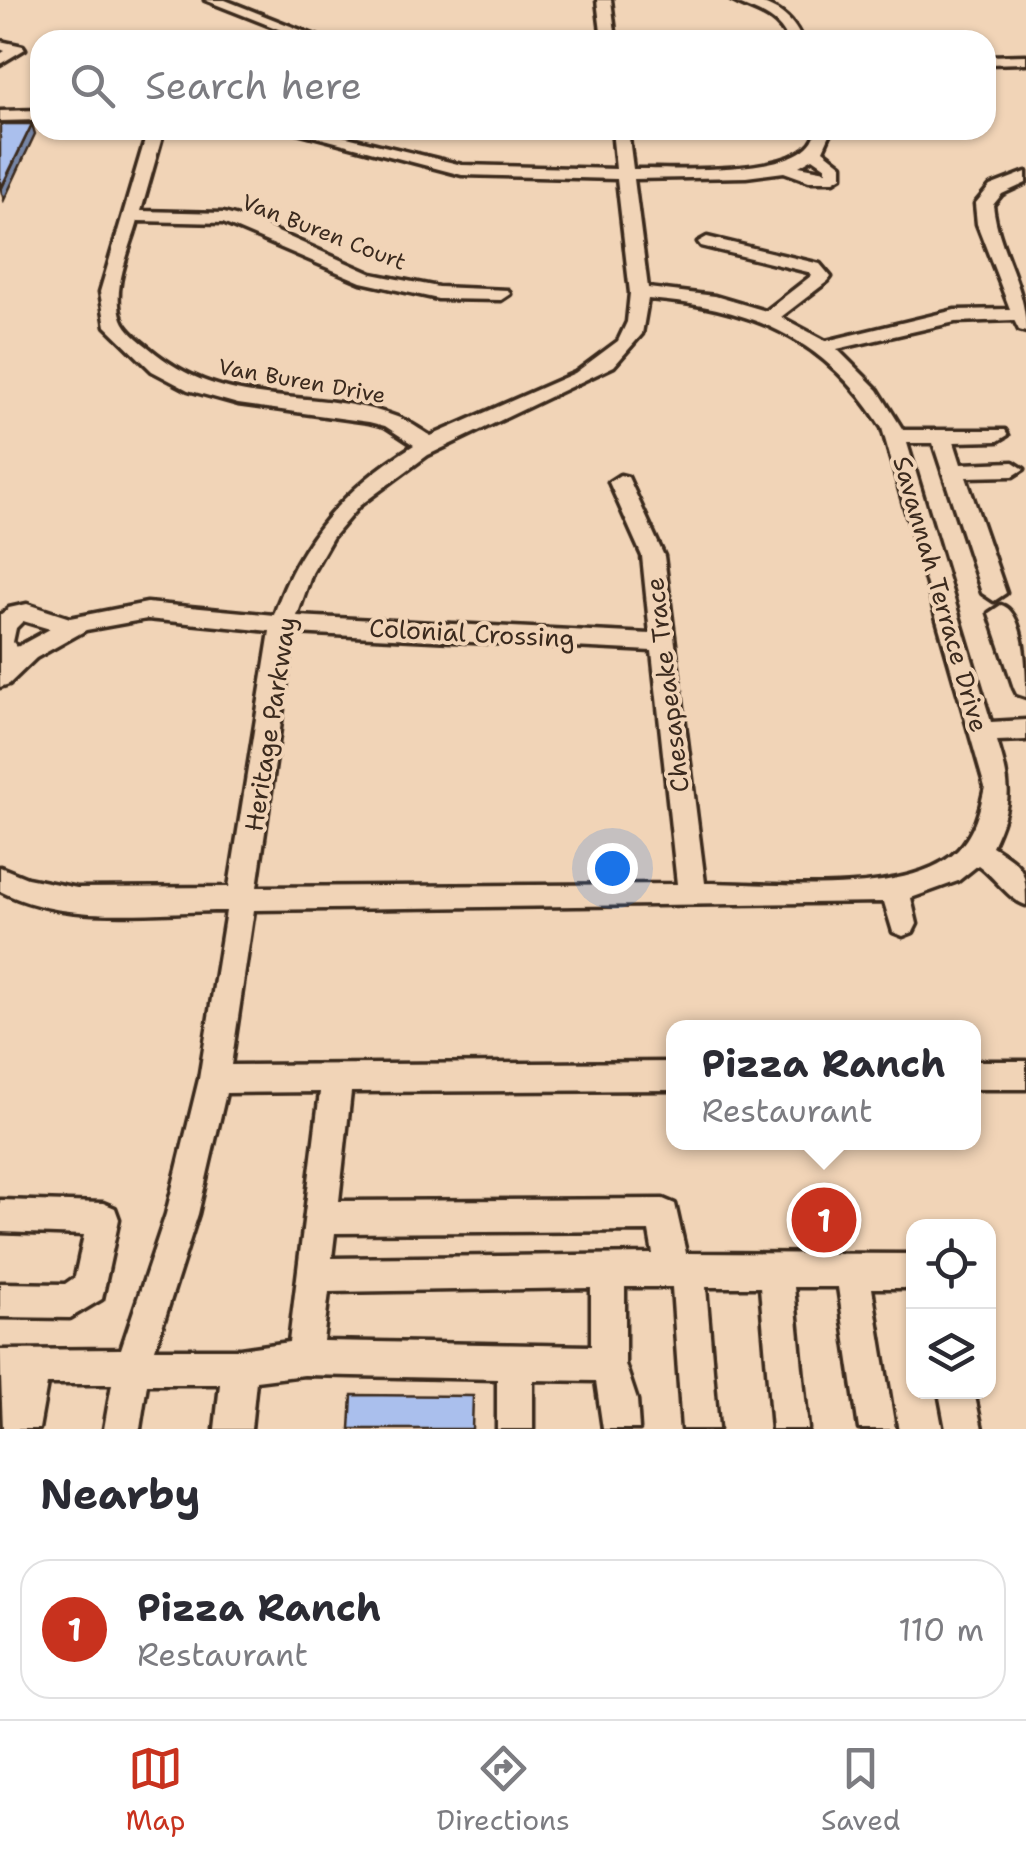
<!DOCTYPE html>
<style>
body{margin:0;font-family:"Shantell Sans",sans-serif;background:#f7f7f7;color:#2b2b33}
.controls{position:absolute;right:30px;bottom:30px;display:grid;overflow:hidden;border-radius:20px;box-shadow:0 2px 8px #0004}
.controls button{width:90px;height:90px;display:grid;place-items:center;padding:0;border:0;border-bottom:2px solid #e1e1e2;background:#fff;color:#2b2b33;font:50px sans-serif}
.you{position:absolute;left:612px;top:868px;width:35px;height:35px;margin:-25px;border:8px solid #fff;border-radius:50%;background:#1a73e8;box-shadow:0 0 0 15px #1a73e833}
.badge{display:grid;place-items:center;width:65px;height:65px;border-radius:50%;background:#c8321e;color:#fff;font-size:32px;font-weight:700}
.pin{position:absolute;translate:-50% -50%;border:5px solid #fff;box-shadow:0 2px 10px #0006}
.popup{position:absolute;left:666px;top:1020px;width:315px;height:130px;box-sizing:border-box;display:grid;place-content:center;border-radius:20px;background:#fff;filter:drop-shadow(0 2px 8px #0005);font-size:32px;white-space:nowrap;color:#7c7c81}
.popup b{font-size:38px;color:#2b2b33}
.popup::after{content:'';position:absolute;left:50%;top:100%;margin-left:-20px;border:20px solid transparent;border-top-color:#fff}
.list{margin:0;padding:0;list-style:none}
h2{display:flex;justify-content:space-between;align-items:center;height:130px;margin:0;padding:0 40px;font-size:42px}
h2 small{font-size:32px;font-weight:400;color:#7c7c81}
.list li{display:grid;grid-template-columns:65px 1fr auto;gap:30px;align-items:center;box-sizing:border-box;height:140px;margin:0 20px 20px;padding:0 20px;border:2px solid #e1e1e2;border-radius:30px}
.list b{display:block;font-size:38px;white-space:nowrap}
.list p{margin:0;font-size:32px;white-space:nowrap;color:#7c7c81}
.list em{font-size:32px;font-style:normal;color:#7c7c81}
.icon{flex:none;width:55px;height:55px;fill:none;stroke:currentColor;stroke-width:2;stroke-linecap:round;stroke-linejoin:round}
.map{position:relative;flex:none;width:1026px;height:1429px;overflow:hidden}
.search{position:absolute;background:#fff;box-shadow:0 2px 8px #0004;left:30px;right:30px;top:30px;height:110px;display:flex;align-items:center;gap:25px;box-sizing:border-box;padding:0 35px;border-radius:30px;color:#7c7c81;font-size:38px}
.sheet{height:290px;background:#fff}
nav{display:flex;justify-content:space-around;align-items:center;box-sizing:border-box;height:140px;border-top:2px solid #e1e1e2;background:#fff;font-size:28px;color:#7c7c81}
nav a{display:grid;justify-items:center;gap:5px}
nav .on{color:#c8321e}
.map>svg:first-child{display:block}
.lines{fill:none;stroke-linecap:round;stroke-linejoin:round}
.minor-casing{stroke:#3b2a1e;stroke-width:7}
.minor{fill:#f1d4b7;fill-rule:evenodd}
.shaded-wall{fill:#7786a6;stroke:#3b2a1e;stroke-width:2.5}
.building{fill:#aabfed;stroke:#3b2a1e;stroke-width:2.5}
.labels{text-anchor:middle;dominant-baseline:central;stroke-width:8;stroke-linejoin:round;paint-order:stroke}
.far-street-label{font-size:22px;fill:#3b2a1e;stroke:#f1d4b7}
.street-label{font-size:25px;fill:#3b2a1e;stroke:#f1d4b7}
</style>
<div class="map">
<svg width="1026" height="1429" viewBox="0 0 1026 1429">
<rect width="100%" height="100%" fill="#f1d4b7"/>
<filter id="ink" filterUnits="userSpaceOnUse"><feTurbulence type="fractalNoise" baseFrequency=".01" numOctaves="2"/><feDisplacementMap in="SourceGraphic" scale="20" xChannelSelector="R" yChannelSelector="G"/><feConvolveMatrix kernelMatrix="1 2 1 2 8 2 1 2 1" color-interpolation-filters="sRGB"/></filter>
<g filter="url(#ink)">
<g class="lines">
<g class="minor-casing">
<path id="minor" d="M205,0H225L326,40H306Z
M597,0H611L616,40H602Z
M731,0C763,0 789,9 802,40H788C776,13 752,12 731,0Z
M0,41L23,46L25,49L0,64V54L5,51L0,49Z
M1026,55V63L986,64V56Z
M40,110V120L0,121V111Z
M148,130H164L141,211L224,213L253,221L372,274L438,287L508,290L510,294L501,300L438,299L361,282L223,223L138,221C130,250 111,289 122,319C126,330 139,340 148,347C229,416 311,384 397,417C409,421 420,430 431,436L575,373L618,341L627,322L630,293L617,179L462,175L290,130H318L462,165L616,169L612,130H628L633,169C669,168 812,179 816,130H832L823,150L842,165V176L834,181H809L784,172L746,177L634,179L648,288L715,296L766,311L811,276L808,272L701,246L698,242L707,237L820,264L831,277L828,281L781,317L826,341L955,310L1010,309L977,224L975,204L990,186L1026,172V183L1002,194L993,205C998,251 1026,284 1026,332L1019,330L1014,320L955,322L837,349L878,390L903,430H1005L1008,435L998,441L954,442L961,464L1013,462L1024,469L1013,476L966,477L1006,593L994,601L982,593L933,443H907L991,722L1026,720V740L997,741C1011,786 1013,802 992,846C1023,866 1026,868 1026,905C1010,901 994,876 978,865L958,881L911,898L917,924L913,932L903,936L893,932L884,902L254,910L231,1065L674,1062V1090L351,1092L339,1201L663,1199L675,1204L686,1253L914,1254V1288H872L895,1429H859L838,1287H794L808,1429H772L760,1287H706L718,1429H682L672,1287H625V1364L637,1400L639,1429H603L596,1381L533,1380V1429H497V1379L304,1375L256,1381L251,1429H215L220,1384H147L140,1429H104L112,1384H47L39,1429H3L0,1350L121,1349L166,1214L199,1079L226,911C153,911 66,925 0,891V867L27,878L77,888L229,887L270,631L147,619L86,630L36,658L9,684L0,687V615L9,608L27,604L70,618L147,603L274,615C300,538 346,487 414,445L385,426L369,422L238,404L188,390L152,371L106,326L100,292ZM813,158L826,167V171L799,166ZM648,299C751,307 826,338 882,428L985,787C980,810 975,832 958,850C911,899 770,883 705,883L664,556L628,477L620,475L609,482L642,556L650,634L297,616L312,573L332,538L359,506L428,455L614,366L642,334ZM23,621L50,629L17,647L13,642L16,628ZM294,633L652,651L677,884L257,887ZM320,1092L289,1342L240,1349H155L198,1214L226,1093ZM649,1231L653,1254L332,1258L335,1233ZM591,1288V1346L323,1341L329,1292Z
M1001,605C1026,612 1026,674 1026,697L1017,694L1014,688L989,613Z
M974,1061H1026V1089H974Z
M0,1200L103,1203L115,1208L119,1219L102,1299L70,1318L0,1317V1283L65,1284L75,1277L84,1235L0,1232Z
M939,1392H974L982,1429H946Z"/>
</g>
<use href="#minor" class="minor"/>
</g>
<path class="shaded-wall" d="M32,124L35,134L4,200L1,190Z"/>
<path class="building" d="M1,124H32L0,190V127Z
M352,1395L473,1396L472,1429H350Z"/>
</g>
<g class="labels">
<g class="far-street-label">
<text transform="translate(324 232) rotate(21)">Van Buren Court</text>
<text transform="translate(302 381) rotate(10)">Van Buren Drive</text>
</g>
<g class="street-label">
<text transform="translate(941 594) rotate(74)">Savannah Terrace Drive</text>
<text transform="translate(472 633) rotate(3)">Colonial Crossing</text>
<text transform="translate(667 685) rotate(-97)">Chesapeake Trace</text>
<text transform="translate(270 724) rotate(-81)">Heritage Parkway</text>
</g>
</g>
</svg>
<div class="controls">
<button><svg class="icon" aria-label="locate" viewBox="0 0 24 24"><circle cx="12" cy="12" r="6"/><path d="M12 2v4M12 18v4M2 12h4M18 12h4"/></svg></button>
<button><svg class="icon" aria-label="layers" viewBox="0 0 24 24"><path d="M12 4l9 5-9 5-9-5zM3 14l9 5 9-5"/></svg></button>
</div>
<div class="you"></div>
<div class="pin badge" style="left:824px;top:1220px">1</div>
<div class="popup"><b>Pizza Ranch</b>Restaurant</div>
<div class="search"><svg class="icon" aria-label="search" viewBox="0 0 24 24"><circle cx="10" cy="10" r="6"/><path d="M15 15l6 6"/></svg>Search here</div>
</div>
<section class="sheet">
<h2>Nearby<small></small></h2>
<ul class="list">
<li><span class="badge">1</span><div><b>Pizza Ranch</b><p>Restaurant</p></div><em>110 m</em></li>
</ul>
</section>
<nav>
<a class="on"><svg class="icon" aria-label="map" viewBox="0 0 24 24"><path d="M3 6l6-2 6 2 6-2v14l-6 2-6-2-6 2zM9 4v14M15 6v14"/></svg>Map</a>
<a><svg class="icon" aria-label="directions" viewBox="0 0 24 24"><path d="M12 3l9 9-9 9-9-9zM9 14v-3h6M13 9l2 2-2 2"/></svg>Directions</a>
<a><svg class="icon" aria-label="saved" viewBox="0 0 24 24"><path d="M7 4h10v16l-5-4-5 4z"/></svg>Saved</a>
</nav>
